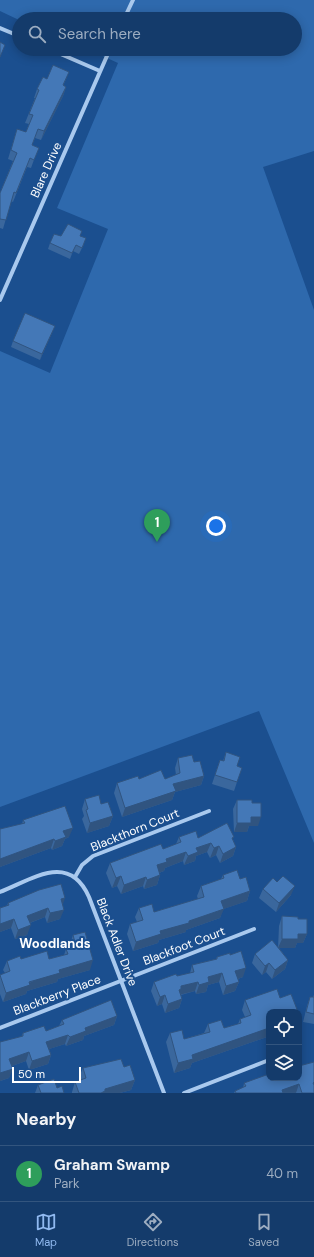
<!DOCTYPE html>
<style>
body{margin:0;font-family:"DM Sans",sans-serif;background:#1d4271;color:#f1f3f6}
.controls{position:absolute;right:12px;bottom:12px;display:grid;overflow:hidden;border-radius:8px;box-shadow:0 2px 10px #0003}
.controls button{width:36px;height:36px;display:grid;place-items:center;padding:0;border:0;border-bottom:1px solid #33557e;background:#143b6b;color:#f1f3f6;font:20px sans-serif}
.scale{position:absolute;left:12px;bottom:10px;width:69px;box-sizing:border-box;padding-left:4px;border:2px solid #fff;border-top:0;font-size:11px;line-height:14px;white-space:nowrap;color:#fff;-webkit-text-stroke:3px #1b4f8f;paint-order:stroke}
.you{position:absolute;left:216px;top:526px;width:14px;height:14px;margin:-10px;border:3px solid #fff;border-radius:50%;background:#1a73e8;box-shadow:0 0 0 6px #1a73e833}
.badge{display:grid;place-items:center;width:26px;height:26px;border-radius:50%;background:#90b9f0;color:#fff;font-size:13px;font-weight:700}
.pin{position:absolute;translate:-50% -33px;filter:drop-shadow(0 1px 2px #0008)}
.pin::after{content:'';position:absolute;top:21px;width:14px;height:12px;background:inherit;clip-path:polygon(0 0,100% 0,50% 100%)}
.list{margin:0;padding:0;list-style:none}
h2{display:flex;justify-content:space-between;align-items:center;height:52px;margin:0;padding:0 16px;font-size:17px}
h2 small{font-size:13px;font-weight:400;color:#9dadc1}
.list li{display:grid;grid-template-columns:26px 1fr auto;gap:12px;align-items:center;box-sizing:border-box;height:56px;padding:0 16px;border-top:1px solid #33557e}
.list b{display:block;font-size:15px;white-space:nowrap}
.list p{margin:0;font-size:13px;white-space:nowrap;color:#9dadc1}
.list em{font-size:13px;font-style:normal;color:#9dadc1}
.icon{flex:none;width:22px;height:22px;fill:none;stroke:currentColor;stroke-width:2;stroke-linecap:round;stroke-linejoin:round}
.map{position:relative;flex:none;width:314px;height:1093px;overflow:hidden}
.search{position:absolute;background:#143b6b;box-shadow:0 2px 10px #0003;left:12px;right:12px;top:12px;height:44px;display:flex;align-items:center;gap:10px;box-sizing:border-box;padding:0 14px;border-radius:22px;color:#9dadc1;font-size:15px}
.sheet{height:108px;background:#143b6b}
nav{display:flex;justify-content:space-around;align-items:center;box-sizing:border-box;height:56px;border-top:1px solid #33557e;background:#143b6b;font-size:11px;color:#9dadc1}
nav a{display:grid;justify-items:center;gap:2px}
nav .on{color:#90b9f0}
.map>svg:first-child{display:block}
.green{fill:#2e69ad}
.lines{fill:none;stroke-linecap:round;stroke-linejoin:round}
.street{stroke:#a9c9ee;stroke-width:4}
.wall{fill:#3a679d}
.shaded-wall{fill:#305480}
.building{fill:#4478b7;stroke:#305480}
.labels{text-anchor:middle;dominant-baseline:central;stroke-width:4;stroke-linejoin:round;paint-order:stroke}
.street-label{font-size:12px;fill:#fff;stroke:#1b4f8f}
.neighbourhood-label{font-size:13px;font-weight:bold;fill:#fff;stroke:#1b4f8f}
</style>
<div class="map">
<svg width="314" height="1093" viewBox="0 0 314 1093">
<rect width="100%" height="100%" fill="#1b4f8f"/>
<path class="green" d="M0,0H314V151L263,167L314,310V843L259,711L0,807V351L50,373L108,229L57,208L118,63L87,49H295V19L19,20L0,11Z"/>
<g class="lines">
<path class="street" d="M124,19L133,0
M0,28L19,36
M49,49L100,71
M0,300L110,49
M75,877L82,865L93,856L209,811
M0,892C33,879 69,852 89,897L164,1093
M0,1028L254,929
M184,1093L269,1060"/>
</g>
<path class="wall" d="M69,72L63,86L66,87L63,96L41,140L35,138L32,145L39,148L35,157L31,168L27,167L13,202L11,201L3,229L0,228V193L13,161L8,159L17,129L26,132L29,124L25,123L35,98H34L37,89L47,79Z
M61,236H81L84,244L79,254L73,251L70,259L48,249L50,243Z
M55,326L40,360L11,347L13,341Z
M226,752L237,766V782L234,791L212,784L220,760L223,761Z
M178,758L194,762L204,776L201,785L175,792L172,800L122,817L114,793L117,783L139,779H165L176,775L175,768Z
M85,799L101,804L113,816L109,826L87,833L82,819L84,816L82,809Z
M237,800L252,803L258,826H249L247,832H234L233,809Z
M23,820L69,837L65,839L62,846L52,850L51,848L0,867V829L22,824Z
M179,837L198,838L233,840L236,847L233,856L220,863L216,855L210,858L207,852L196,856L195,861L184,865L183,861L165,868L164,871L159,873L160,875L157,885L144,889L143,886L121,894L117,886L112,888L106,873L110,863L163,849L176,844Z
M223,875L240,879L250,891L247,901L223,909L220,918L186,930V932L159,940L158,943L133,951L127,934L130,924L137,922L135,917L139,908L154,912L198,899L197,896L201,886L221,879Z
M277,882L291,895L276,912L259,898L263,889Z
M8,903L62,905L60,919L47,923L45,917L30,923L27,935L15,939L11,928L0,932V908L7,906Z
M282,916L298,919L307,934L303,943H297L295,948H279L288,960L285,969L272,979L266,972L262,975L252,963L255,954L278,948L279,926Z
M73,935L90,970L58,979L57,982L27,991L26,994L3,1002L0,994V975L5,973L3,970L7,961L21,959H49L64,955L66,949L71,948L70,944Z
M230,955L243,977L238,979L239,982L235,991L223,995L219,982L208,985L206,992L196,994L195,991L181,995L182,999L179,1008L165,1013L162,1004L157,1006L151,991L154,982L190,973L192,965L216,959L217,957Z
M314,995V1024L303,1022L307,1006L310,997H313Z
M245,1000L269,1012V1032L267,1037L192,1063L190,1068L174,1073L166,1042L170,1033L184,1039L204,1033L208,1024L224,1028L238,1024L240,1019L245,1017L242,1010Z
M117,1016L114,1025L84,1036L83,1040L66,1046L65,1044L49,1049L51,1055L48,1064L29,1070L26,1061L12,1066L9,1078L0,1081L23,1033L46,1031L59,1026L62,1020Z
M124,1067L135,1080L131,1090L120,1093H72V1092L75,1082L80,1080L79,1077L83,1068Z
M299,1078L314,1093H234L235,1091L243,1088L244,1083Z
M38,1085L57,1088L64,1093H35Z"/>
<path class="shaded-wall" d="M66,87L63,96L41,140L44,131Z
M55,326L52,333L40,360L42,354Z
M204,776L201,785L175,792L172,800L122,817L125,808L173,784Z
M113,816L109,826L87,833L90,823Z
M251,817H261L258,826H249L247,832H234L237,823Z
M73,828L69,837L65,839L62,846L52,850L55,841L63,831Z
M54,839L51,848L0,867V859Z
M211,843L207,852L196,856L195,861L184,865L188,856L196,848Z
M219,846L216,855L210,858L214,848Z
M236,847L233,856L220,863L223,854Z
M186,852L183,861L165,868L164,871L153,875L157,865L166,859Z
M160,875L157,885L144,889L147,880Z
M121,876L117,886L112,888L116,878Z
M146,877L143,886L121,894L124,885Z
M295,886L291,895L276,912L279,903Z
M250,891L247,901L218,911L221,901Z
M65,898L62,907L61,899Z
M48,908L45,917L24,925L27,916Z
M224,909L220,918L186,930V932L159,940L158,943L133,951L136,942L160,931Z
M64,910L60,919L47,923L50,913Z
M14,919L11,928L0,932V924Z
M31,925L27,935L15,939L18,930Z
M298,934H307L303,943H297L295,948H278L282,939Z
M93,960L90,970L58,979L57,982L27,991L26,994L3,1002L6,993L59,970Z
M288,960L285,969L272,979L275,970Z
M269,963L266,972L262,975L265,966Z
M246,968L243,977L232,981L235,971Z
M222,973L219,982L208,985L206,992L196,994L199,985L208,977Z
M198,982L195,991L179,995V990L181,986Z
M239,982L235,991L223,995L226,986Z
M165,995L162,1004L157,1006L160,997Z
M182,999L179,1008L165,1013L168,1004Z
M117,1016L114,1025L84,1036L83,1040L66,1046L70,1037L85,1028Z
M269,1022V1032L267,1037L192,1063L190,1068L174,1073L178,1063L192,1055Z
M68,1035L65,1044L43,1051L46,1042Z
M29,1052L26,1061L6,1068L9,1059Z
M51,1055L48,1064L29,1070L32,1061Z
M13,1069L9,1078L0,1081V1073Z
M135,1080L131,1090L120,1093H101L105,1089Z
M299,1084L296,1093H280L282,1090Z"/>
<path class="building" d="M0,42L5,45L0,57Z
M53,65L69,72L63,85L66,87L44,131L38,129L32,145L39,148L34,160L30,158L16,193L14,192L6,220L0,219V193L17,153L11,150L17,129L26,132L33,115L29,114L39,90L37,89L43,77L47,79Z
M68,224L82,231L80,236L86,238L82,248L76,245L72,253L50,243L54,234L61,236Z
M25,313L55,326L42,354L13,341Z
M226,752L240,757L237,766L242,768L237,782L215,775L220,760L224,761Z
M192,755L194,762L200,761L204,776L173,784L176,791L125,808L117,783L138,776L139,779L161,770L165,779L180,773L178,758Z
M99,795L101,804L108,802L113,816L90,823L86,810L88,809L85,799Z
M237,800H252V803H261V817H251V823H237Z
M65,806L73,828L63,831L66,837L55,841L54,839L0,859V829L25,823L23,820Z
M227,823L234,837L232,838L236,847L223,854L219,846L214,848L211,843L196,848L198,852L188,856L186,852L166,859L167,862L157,865L160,875L147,880L146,877L124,885L121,876L116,878L110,863L161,844L163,849L181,842L179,837L196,831L198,838Z
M237,870L240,879L246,877L250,891L221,901L224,909L189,921V923L160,931L161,934L136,942L130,924L143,920L139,908L152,904L154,912L204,897L201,886L224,878L223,875Z
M283,876L295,886L279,903L263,889L273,878L277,882Z
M61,884L65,898L61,899L64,910L50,913L48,908L27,916L31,925L18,930L14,919L0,924V908L9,905L8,903L39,890Z
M282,916L298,917V919H307V934H298V939H282Z
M85,932L93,960L59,970L60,973L29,982L30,985L6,993L0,975L10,971L7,961L20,956L21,959L47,951L49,959L68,954L66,949L76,946L73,935Z
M272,940L288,960L275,970L269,963L265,966L255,954Z
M241,951L246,968L235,971L239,982L226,986L222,973L208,977L209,982L199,985L198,982L181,986V989L179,990L182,999L168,1004L165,995L160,997L154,982L176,974L177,976L194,972L192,965L217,959V957L230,953V955Z
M277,989L280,998L291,994L298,1012H269V1028L192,1055L193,1059L178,1063L170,1033L182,1030L184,1039L210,1032L208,1024L221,1020L224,1028L241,1023L240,1019L251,1015L245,1000Z
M310,997H314V1014L306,1012Z
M111,1000L117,1016L85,1028L86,1031L70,1037L68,1035L46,1042L51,1055L32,1061L29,1052L9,1059L13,1069L0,1073V1042L23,1036V1033L44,1026L46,1031L64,1024L62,1020Z
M121,1059L124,1067L130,1065L135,1080L105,1089V1091L101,1093H79L75,1082L86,1078L83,1068Z
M314,1062V1082L313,1083L314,1085V1093H302L299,1084L282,1090L283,1093H236L235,1091L246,1086L244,1083L269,1074V1078H299V1066Z
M54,1079L57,1088L62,1086L64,1093H41L38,1085Z"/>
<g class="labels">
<g class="street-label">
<text transform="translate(46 170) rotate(-66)">Blare Drive</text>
<text transform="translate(135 830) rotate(-22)">Blackthorn Court</text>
<text transform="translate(117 942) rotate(69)">Black Adler Drive</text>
<text transform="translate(184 946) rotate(-21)">Blackfoot Court</text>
<text transform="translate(57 995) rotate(-21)">Blackberry Place</text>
</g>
<g class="neighbourhood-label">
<text x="55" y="943">Woodlands</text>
</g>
</g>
</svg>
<div class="controls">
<button><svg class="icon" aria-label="locate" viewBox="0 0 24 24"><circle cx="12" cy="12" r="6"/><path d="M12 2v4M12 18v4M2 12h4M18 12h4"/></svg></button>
<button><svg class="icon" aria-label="layers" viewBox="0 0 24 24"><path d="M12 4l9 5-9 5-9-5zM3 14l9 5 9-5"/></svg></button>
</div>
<div class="scale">50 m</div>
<div class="you"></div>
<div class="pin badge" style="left:157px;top:542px;background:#2e9e5b">1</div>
<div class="search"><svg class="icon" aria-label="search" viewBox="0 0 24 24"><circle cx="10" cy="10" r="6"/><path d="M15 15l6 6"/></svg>Search here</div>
</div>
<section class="sheet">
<h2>Nearby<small></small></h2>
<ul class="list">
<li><span class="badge" style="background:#2e9e5b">1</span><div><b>Graham Swamp</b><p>Park</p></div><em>40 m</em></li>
</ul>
</section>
<nav>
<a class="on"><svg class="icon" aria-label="map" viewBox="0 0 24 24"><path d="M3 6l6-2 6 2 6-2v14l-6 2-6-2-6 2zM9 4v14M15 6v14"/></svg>Map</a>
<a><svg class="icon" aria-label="directions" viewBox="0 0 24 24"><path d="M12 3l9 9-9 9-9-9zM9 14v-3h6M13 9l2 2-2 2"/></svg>Directions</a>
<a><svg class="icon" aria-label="saved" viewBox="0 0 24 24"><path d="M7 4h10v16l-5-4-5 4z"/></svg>Saved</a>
</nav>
